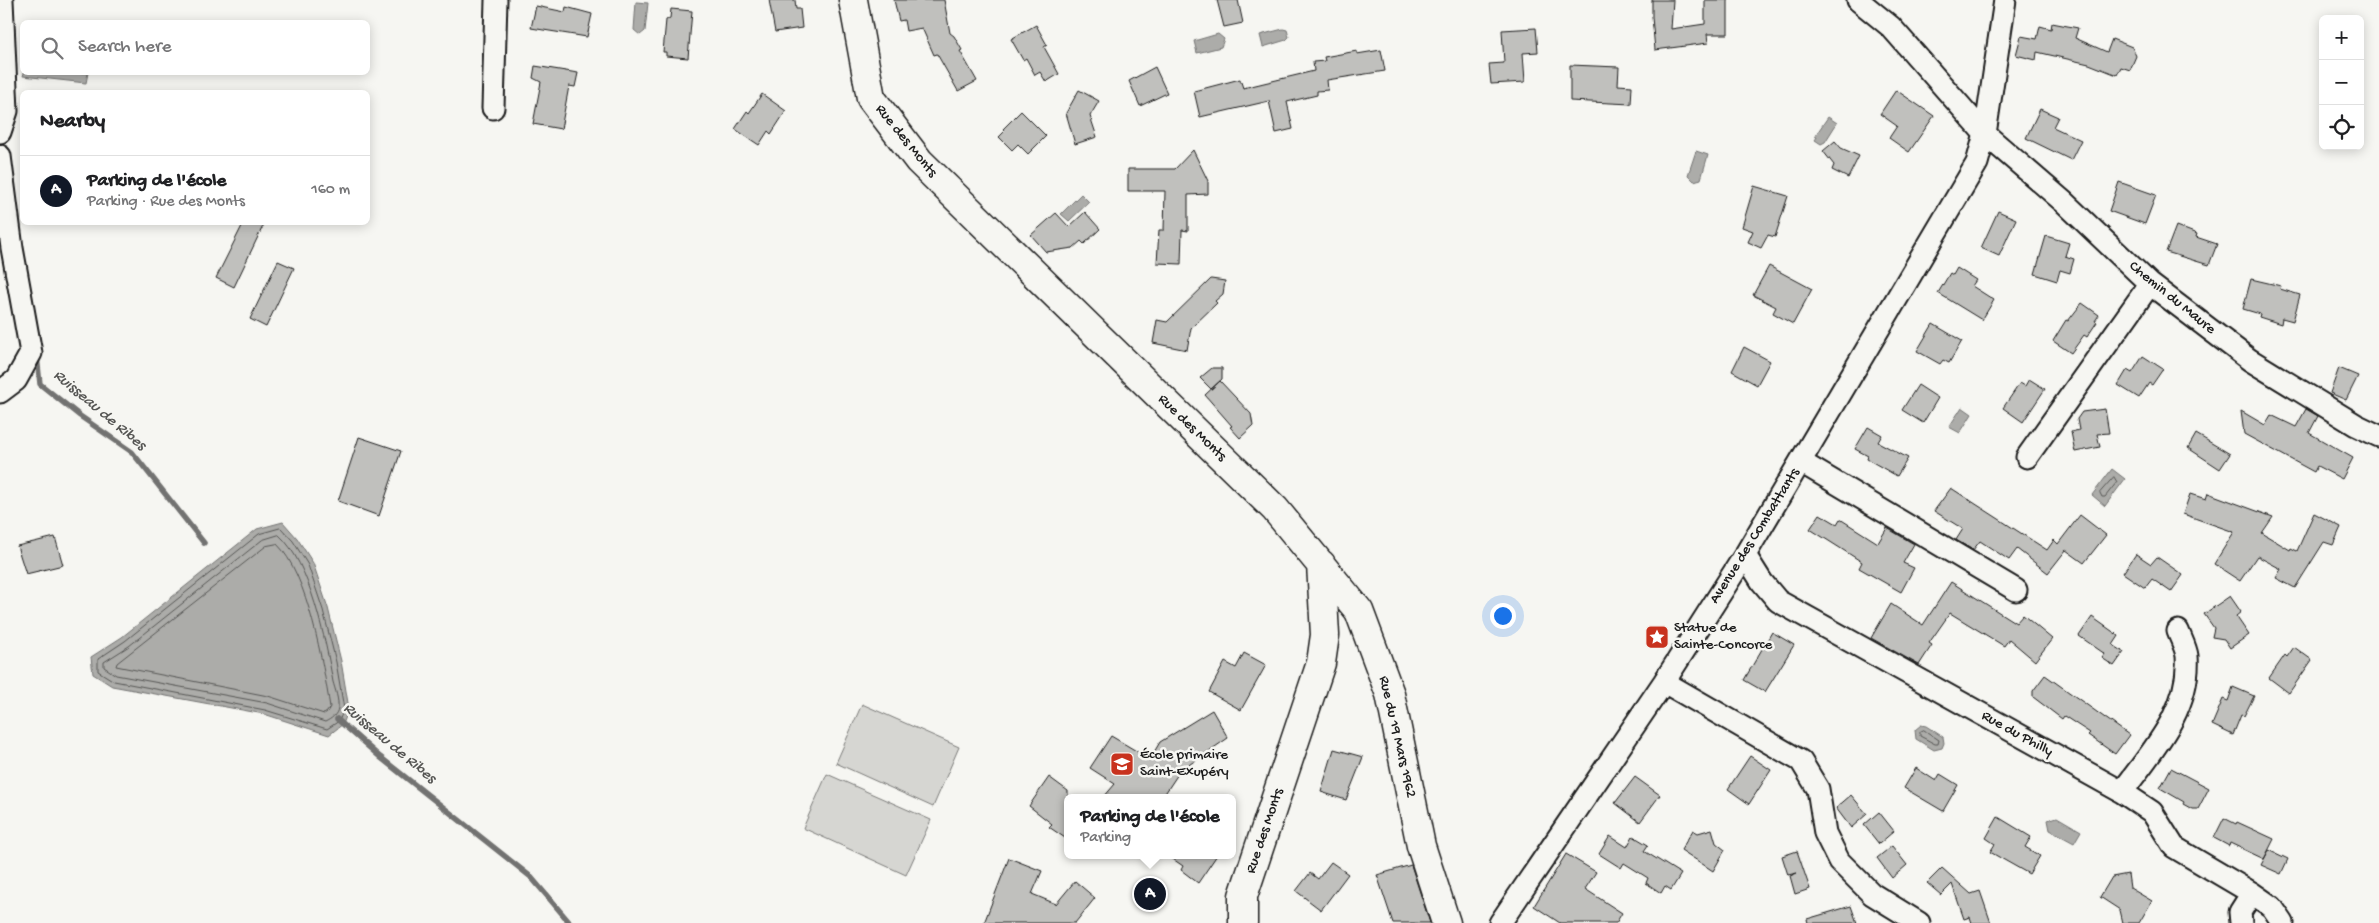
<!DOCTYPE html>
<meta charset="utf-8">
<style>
body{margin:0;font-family:"Gochi Hand",sans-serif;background:#f6f6f6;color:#202124}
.controls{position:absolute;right:15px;top:15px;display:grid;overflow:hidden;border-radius:8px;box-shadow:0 2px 12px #0003}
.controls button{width:45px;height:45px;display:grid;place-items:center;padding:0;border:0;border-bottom:1px solid #e0e0e0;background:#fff;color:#202124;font:25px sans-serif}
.you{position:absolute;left:1502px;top:615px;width:18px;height:18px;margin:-12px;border:4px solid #fff;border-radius:50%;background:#1a73e8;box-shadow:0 0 0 8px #1a73e833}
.badge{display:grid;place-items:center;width:32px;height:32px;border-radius:50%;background:#111827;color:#fff;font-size:16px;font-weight:700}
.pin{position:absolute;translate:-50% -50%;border:2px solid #fff;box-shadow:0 1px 5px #0006}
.popup{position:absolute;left:1064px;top:794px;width:172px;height:65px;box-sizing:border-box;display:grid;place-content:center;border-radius:8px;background:#fff;filter:drop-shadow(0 1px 4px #0005);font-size:16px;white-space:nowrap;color:#757577}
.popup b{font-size:19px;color:#202124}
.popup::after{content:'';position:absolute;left:50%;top:100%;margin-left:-10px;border:10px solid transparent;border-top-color:#fff}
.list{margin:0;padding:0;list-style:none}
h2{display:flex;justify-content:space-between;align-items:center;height:65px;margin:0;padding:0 20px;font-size:21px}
h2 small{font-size:16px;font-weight:400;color:#757577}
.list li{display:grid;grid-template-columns:32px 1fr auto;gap:15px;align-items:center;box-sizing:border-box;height:70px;padding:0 20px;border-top:1px solid #e0e0e0}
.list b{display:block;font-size:19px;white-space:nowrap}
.list p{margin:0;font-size:16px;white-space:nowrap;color:#757577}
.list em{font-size:16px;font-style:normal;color:#757577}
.icon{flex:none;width:28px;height:28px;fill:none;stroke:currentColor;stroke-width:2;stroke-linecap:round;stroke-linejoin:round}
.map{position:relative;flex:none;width:2379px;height:923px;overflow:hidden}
.search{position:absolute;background:#fff;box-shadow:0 2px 12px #0003;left:20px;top:20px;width:350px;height:55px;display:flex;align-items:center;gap:12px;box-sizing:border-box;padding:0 18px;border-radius:8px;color:#757577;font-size:19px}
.panel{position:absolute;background:#fff;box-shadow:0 2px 12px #0003;left:20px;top:90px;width:350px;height:135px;border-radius:8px}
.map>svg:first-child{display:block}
.green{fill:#d6d6d2;stroke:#797977}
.water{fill:#acaca9;stroke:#727271}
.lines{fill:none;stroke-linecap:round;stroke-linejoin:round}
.shore{stroke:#565654;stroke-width:1}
.stream{stroke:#727271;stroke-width:5.5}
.building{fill:#c0c0bd;stroke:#1c1c1c}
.street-casing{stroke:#1c1c1c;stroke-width:25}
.secondary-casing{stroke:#1c1c1c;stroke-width:31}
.street{stroke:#f6f6f2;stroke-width:21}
.secondary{stroke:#f6f6f2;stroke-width:28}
.labels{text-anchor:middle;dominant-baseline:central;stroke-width:5;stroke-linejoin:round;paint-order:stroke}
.street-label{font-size:15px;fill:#1c1c1c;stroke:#f6f6f2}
.poi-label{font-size:15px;fill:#1c1c1c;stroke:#f6f6f2;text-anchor:start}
.water-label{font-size:16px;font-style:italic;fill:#565654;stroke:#f6f6f2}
</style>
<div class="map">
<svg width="2379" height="923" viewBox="0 0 2379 923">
<rect width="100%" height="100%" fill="#f6f6f2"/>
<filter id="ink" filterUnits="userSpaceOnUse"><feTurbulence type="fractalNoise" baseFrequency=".02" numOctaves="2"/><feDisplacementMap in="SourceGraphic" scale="10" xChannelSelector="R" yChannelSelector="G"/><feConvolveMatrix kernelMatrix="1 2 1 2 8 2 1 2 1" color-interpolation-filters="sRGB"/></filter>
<g filter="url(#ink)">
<path class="green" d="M862,704L959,747L933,807L836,763Z
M827,774L931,820L906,875L803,828Z"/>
<path class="water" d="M636,2L648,3L645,31L640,35L634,30Z
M1283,29L1287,30L1289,37L1286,40L1263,47L1260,35Z
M1218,34L1224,39L1221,47L1197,53L1194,41Z
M24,73V72L88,73L86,83L23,76Z
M1828,117L1837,123L1825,142L1821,144L1815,140L1817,137L1815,136Z
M1696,151L1708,155L1701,179L1694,181L1688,175Z
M1081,194L1089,202L1069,221L1061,214Z
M1962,407L1972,414L1960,433L1949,427Z
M2112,469L2125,479L2105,506L2092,495Z
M283,522L297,538L313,563L328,608L341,661L349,709L343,724L329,735L264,714L112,686L93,674L91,657L122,637L257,529Z
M1921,725L1926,726L1943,737L1944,743L1942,748L1934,750L1916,739L1915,730Z
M2057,817L2081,831L2074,843L2050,830L2048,820Z"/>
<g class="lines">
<path class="shore" d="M2114,477L2117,482L2105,497H2102L2100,493Z
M281,528L293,541L308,565L323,610L336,662L344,709L339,721L327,729L265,710L114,681L98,671V659L125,641L259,534Z
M279,535C310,562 326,642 333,682C335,689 339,700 338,708C337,715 331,719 325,722L267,703L116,675L104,667V662L129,646L262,540Z
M277,544C308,574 323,664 330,707L327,712L324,714L268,696L116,666L117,663L266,546Z
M1924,730L1939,740L1938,744H1935L1920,736V732Z"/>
<path class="stream" d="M37,356L40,384L80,416L132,452L204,543
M337,719L380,757L531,877L570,923"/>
</g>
<path class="building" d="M769,0H795L796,9H800L802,28L775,32Z
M894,0H944L950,33L954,36L962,50L960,51L977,81L958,91L937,54L934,55L922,28L906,31L904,20L899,21Z
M1217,0H1238L1243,23L1224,27Z
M1652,0H1673L1671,29L1705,24V0H1728V34H1707L1708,43L1655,50L1652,17Z
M536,6L565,12L566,7L592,14L587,37L531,28Z
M671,9L692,11L688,58L666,56V52H663L666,20L670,18Z
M2052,23L2078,28L2075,38L2107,52L2112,39L2132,47L2136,56L2130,70L2121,67L2117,75L2089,64L2037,52L2036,60L2016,55L2021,36L2037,39L2040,26L2051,29Z
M1036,25L1047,45L1044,47L1059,74L1046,82L1040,72L1035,75L1026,58L1023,60L1011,39Z
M1536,28L1538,52L1523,53L1525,82L1491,84L1489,64L1504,63L1502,30Z
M1381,50L1385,71L1327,80L1328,90L1317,91V95L1287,102L1293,129L1276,133L1269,101L1200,117L1194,91L1240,79L1243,88L1314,71L1313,62L1325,61L1324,57L1357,51V54Z
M1570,65L1619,67L1618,85L1632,86L1631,104L1570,101Z
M535,66L578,73L575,87L569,86L561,129L533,124L541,82L533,78Z
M1155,67L1167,93L1140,106L1129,81Z
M1079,90L1099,101L1090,116L1097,137L1075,144L1066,113Z
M1896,90L1934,116L1909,152L1889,138L1897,126L1880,114Z
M762,94L786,111L771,134L768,131L759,145L735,129L747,111L749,113Z
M2040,109L2058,117L2053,127L2081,140L2071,160L2026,138Z
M1021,111L1046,136L1028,154L1018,144L1012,150L999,137L1005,131L1003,129Z
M1835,141L1841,148L1859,156L1848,178L1832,170L1834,165L1823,151Z
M1193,150L1208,181V194L1188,195V231L1182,230L1181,264L1157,263L1159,230H1164L1165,191H1128V169H1175Z
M2119,182L2156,195L2145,224L2109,211Z
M1754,186L1788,196L1775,237L1768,235L1761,248L1748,242L1753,231L1742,227Z
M1998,211L2016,219L1999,256L1981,248Z
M1085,212L1100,229L1084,244L1081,241L1073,248L1046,252L1031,235L1056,213L1069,227Z
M244,222H265L234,287L216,278Z
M2176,226L2197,234L2196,237L2217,244L2209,265L2166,252Z
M2046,236L2069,243L2065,256L2074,259L2070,273L2060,270L2057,281L2035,274Z
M278,261L294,268L266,327L250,319Z
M1769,266L1812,289L1793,324L1773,313L1776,307L1753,295Z
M1957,268L1976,280L1972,286L1994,300L1982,320L1938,293L1950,273L1953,275Z
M1211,279L1225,281L1223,294L1215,301L1217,303L1191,328L1187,350L1153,343L1157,320L1167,322Z
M2251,279L2281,286L2280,289L2300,295L2293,321L2282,318L2281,324L2259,317L2260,314L2243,309Z
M2082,303L2099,315L2095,321L2097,322L2087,337L2084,335L2071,353L2053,341L2066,320L2068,321Z
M1933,324L1962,341L1949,363L1943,360L1940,364L1917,351Z
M1744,347L1770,361L1757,385L1732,371Z
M2143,356L2163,369L2152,385L2149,383L2139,398L2118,385L2127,370L2132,373Z
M1212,368H1222V379L1211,389L1200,378Z
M2339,368L2358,376L2346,400L2330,393Z
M2029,379L2045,389L2023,422L2003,408L2020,383L2025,386Z
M1220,381L1251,414L1253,426L1240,438L1230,427L1232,426L1205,395Z
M1918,385L1938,398L1923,423L1902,410Z
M2105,409L2109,433L2097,434L2100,447L2075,452L2071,432L2079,430L2077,419L2082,412Z
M2306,409L2318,416L2309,433L2353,458L2342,479L2317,466L2314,472L2244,434L2241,411L2265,425L2271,415L2296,427Z
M1868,427L1882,435L1878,442L1908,458L1897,476L1867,459L1868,456L1855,449Z
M2196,434L2230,454L2220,469L2188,448Z
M359,437L401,451L379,516L338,501Z
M1951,488L2047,550L2054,540L2058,544L2080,515L2106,535L2084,563L2066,550L2048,573L2017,549L2009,560L1980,541L1973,550L1956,540L1963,529L1934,511Z
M2208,493L2273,517L2262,533L2290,550L2291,548L2297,551L2314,513L2341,527L2333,545L2324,542L2295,588L2276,578L2281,569L2257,556L2240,581L2214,564L2234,532L2183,514L2190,494L2206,499Z
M1820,514L1837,524L1840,519L1878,543L1887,528L1914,544L1903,563L1914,568L1901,592L1859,568L1862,562L1810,529Z
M55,537L63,565L26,574L17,546Z
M2136,554L2151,564L2157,557L2183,575L2171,592L2152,579L2145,588L2123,573Z
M1951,582L2016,623L2023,615L2052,639L2035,661L2009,639L2004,646L1950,613L1929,643L1932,645L1919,665L1871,638L1891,604L1923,625Z
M2230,596L2241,612L2236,616L2249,635L2230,648L2224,639L2212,637L2214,628L2204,614Z
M2092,617L2119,636L2113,645L2124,652L2114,666L2102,658L2105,654L2079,636Z
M1772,632L1794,645L1765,692L1744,680Z
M2294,647L2312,660L2289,693L2269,678L2285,655L2287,657Z
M1244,653L1266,665L1241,710L1209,692L1225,662L1236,668Z
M2045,675L2129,735L2115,754L2088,735L2090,733L2064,716L2062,719L2033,697V691Z
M2233,687L2254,696L2244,716L2241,715L2233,735L2212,725L2223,699L2228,701Z
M1212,710L1228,738L1180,771L1162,798H1103L1115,784L1090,768L1111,736L1150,759L1160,742Z
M1334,749L1363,757L1346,800L1321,792Z
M1750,756L1771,770L1749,804L1728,789Z
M1916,768L1936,781L1940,774L1958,785L1943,811L1904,788Z
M2171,768L2209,788L2198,809H2192L2183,804L2184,802L2160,788Z
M1049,777L1068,791V840L1049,827L1052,824L1029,806Z
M1635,777L1660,795L1640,822L1615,803Z
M1851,795L1867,814L1851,828L1836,808Z
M1879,812L1894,831L1879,844L1864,825Z
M1998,817L2031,837L2025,847L2040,856L2029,874L1990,852L1995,844L1986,838Z
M2224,818L2236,824L2237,822L2274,839L2264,859L2230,843L2229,846L2214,838Z
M1712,829L1716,843L1725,850L1713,871L1681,850L1693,830L1698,833Z
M1610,836L1627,847L1633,836L1648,845L1644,851L1681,874L1671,890L1665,886L1661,893L1646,883L1648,878L1624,863L1621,868L1599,854Z
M1892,846L1907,865L1892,878L1877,858Z
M2269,850L2288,859L2281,874L2261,865Z
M1797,851L1810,889L1795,894L1790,876L1797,873L1788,875L1782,856Z
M1566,854L1596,872L1585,889L1622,913L1616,923H1560L1534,906Z
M1167,855H1217L1198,883L1181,870L1183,866Z
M1009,858L1042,871L1032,894L1056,904L1075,881L1095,898L1075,923H984Z
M1331,862L1348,874L1321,910L1296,891L1310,873L1318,879Z
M1411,865L1430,923H1393L1377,875Z
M1942,868L1971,894L1980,891L1991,923H1972L1970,917L1964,919L1952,884L1941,895L1927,883Z
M2128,874L2130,888L2152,901L2139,923H2123L2120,910L2100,897L2112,877Z
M1851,906L1857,923H1808L1807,919Z"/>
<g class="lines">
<g class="street-casing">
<path id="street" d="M1858,0L1891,27L1985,134L2065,203L2150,284L2250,360L2356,425L2379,436
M493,108L496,0
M0,132L7,111L2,0
M0,156L12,248L31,353L16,380L0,392
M2027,457L2150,284
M1801,462L2016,590
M1745,555L1762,582L1778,601L2122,792L2152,812L2174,847L2252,893L2272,907L2283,923
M1664,682L1801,761L1818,789L1825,833L1839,861L1872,894L1919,923
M2122,792C2151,752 2191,710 2187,656C2186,648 2181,639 2178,631
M1500,923L1664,682L1745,555L1977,163L1985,134L2005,0
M2241,923L2240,912L2252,893"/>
</g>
<g class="secondary-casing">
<path id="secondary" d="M853,0L871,98L919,161L1275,509L1359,611L1390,694L1421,846L1446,923
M1243,923V896L1321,663L1325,635L1321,564"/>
</g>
<use href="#street" class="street"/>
<use href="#secondary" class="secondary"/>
</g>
</g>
<defs>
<g id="sight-square" transform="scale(1.25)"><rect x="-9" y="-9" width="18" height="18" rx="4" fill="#c8321e" stroke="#f6f6f2"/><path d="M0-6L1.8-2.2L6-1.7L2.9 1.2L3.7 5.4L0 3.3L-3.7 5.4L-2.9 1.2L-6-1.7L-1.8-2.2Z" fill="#fff"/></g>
<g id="school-square" transform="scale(1.25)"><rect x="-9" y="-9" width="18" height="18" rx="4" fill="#c8321e" stroke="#f6f6f2"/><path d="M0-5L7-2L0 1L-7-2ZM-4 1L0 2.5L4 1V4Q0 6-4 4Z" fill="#fff"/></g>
</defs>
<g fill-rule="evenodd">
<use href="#sight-square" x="1657" y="637"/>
<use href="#school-square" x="1122" y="764"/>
</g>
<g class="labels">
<g class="street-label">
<text transform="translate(906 141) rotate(51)">Rue des Monts</text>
<text transform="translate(2172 298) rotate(39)">Chemin du Maure</text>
<text transform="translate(1192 428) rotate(44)">Rue des Monts</text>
<text transform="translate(1755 536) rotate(-58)">Avenue des Combattants</text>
<text transform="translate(2017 734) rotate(29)">Rue du Philly</text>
<text transform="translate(1397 737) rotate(77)">Rue du 19 Mars 1962</text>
<text transform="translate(1265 831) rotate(-71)">Rue des Monts</text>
</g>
<g class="poi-label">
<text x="1674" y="628">Statue de<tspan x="1674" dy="17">Sainte-Concorce</tspan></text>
<text x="1140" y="755">École primaire<tspan x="1140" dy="17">Saint-Exupéry</tspan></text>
</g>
<g class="water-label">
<text transform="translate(99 411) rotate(40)">Ruisseau de Ribes</text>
<text transform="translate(389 744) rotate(40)">Ruisseau de Ribes</text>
</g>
</g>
</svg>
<div class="controls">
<button>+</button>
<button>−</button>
<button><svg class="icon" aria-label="locate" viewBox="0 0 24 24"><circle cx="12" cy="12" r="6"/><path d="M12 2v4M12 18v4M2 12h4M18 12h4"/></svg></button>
</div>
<div class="you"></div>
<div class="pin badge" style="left:1150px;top:894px">A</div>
<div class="popup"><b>Parking de l'école</b>Parking</div>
<div class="search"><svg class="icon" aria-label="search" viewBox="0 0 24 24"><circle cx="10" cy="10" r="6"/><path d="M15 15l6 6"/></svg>Search here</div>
<section class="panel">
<h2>Nearby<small></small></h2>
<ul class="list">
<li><span class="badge">A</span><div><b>Parking de l'école</b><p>Parking · Rue des Monts</p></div><em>160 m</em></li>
</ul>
</section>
</div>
